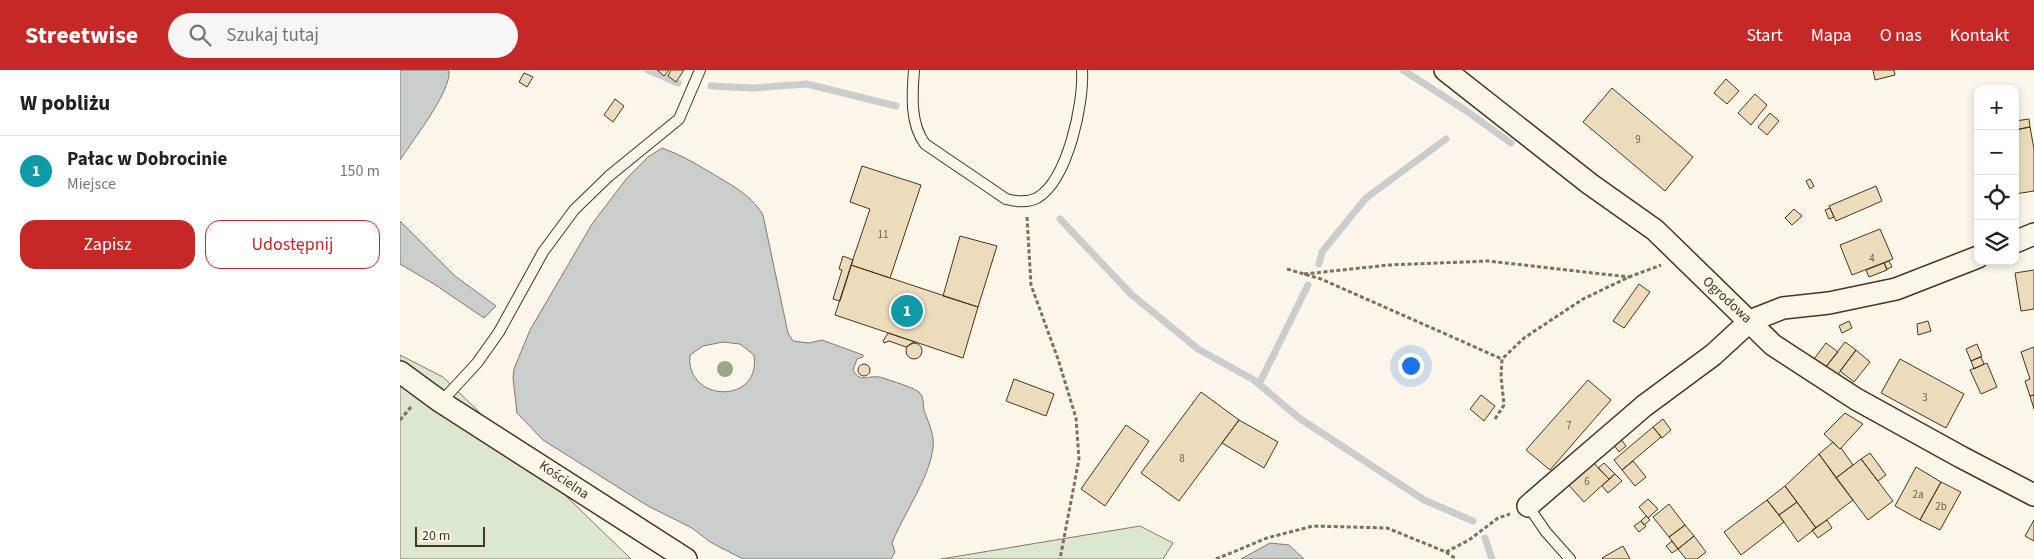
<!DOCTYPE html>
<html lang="pl">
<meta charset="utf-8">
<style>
body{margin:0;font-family:"Source Sans 3",sans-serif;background:#f6f6f6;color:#222}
.controls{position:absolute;right:15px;top:15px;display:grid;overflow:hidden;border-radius:10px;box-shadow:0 2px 8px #0003}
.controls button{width:45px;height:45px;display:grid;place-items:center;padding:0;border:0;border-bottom:1px solid #e0e0e0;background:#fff;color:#222;font:25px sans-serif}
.scale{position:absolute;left:15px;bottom:12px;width:70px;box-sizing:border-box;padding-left:5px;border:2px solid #4a3520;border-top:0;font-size:14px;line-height:18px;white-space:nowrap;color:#4a3520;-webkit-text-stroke:4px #fbf6e9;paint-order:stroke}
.you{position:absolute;left:1010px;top:295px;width:18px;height:18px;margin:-12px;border:4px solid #fff;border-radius:50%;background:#1a73e8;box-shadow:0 0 0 8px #1a73e833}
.badge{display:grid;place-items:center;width:32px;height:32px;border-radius:50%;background:#c62828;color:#fff;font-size:16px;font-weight:700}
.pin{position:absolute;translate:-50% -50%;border:2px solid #fff;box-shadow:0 1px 5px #0006}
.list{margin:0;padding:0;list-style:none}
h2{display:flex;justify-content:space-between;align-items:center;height:65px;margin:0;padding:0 20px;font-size:21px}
h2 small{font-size:16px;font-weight:400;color:#767676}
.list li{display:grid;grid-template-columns:32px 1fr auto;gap:15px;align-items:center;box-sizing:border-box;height:70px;padding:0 20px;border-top:1px solid #e0e0e0}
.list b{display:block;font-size:19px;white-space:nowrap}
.list p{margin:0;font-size:16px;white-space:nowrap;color:#767676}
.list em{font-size:16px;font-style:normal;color:#767676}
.actions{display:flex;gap:10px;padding:15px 20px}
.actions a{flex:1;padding:11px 0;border:1px solid #c62828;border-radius:15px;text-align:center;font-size:18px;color:#c62828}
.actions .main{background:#c62828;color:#fff}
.icon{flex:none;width:28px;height:28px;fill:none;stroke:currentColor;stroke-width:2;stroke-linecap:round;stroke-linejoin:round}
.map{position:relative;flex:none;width:1634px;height:489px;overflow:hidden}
header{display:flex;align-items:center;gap:30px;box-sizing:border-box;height:70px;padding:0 25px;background:#c62828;color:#fff}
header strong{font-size:24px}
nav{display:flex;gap:28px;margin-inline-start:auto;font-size:18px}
.search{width:350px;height:45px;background:#f6f6f6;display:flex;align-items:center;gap:12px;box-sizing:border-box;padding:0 18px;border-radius:28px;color:#767676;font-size:19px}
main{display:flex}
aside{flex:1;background:#fff}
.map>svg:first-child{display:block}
.green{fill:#dce7d0;stroke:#887966}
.water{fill:#c9cecd;stroke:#887966;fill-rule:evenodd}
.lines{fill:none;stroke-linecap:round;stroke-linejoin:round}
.stream{stroke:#c9cecd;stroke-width:7}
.building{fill:#ecdcbc;stroke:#4a3520}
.service-casing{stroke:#4a3520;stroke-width:12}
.minor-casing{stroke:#4a3520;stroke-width:24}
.path{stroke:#7f6f5c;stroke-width:3;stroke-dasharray:4 2.5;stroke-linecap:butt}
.service{stroke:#fbf6e9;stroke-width:10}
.minor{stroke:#fbf6e9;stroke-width:21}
.tree{fill:#96a887}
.labels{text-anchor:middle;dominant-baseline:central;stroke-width:4;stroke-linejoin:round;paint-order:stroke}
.number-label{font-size:11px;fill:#725f47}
.street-label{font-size:14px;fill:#4a3520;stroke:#fbf6e9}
</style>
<header>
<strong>Streetwise</strong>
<div class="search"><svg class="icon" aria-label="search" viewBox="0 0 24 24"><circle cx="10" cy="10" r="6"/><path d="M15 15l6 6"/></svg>Szukaj tutaj</div>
<nav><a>Start</a><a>Mapa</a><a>O nas</a><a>Kontakt</a></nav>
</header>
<main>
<aside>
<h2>W pobliżu<small></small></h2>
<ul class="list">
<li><span class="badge" style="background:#0f9aa8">1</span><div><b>Pałac w Dobrocinie</b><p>Miejsce</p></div><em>150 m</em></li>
</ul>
<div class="actions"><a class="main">Zapisz</a><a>Udostępnij</a></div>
</aside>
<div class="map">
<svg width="1634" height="489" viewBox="0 0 1634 489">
<rect width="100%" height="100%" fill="#fbf6e9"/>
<path class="green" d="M0,285L43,307L231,489H0Z
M740,456L773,473L763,489H541Z"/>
<path class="water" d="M0,0H49C52,21 12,71 0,90Z
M262,78C279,84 293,92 308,101C329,114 350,123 363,145L388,263L393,271L409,273L422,270L463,285V287L457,289L453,300C461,315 469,303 483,308C492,311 512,317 519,322C524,327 523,333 524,340C528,352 535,365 533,378C529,409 504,443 492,473L495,482L491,489H343L310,472L292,458L248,436L143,370L117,343L113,308L114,299L130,260L192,154L227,108L248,87ZM323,272L340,274L354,285C362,335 285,333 290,285L303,276Z
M0,151L55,206L96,236L84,248L34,214L0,194Z
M870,473L889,475L904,489H841Z"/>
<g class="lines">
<path class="stream" d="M248,0L278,13
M1003,0L1065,40L1111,73
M311,16L353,18L407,14L496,36
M660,149L732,225L798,279L854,310L899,348L1024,430L1073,451
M919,194L922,182L966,128L1046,69
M859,314L908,215
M1085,468L1092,489"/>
</g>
<path class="building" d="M257,0H269L264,6Z
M271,0H284L276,12L268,6Z
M1473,0H1494L1495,5L1475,10Z
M124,3L133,7L127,17L119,12Z
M1326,9L1339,21L1327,34L1314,23Z
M1212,18L1293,87L1265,121L1183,52Z
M1355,24L1367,35L1351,55L1338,43Z
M215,29L224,36L213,52L204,45Z
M1370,43L1379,51L1367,65L1358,57Z
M1629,49L1630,57L1615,60V51Z
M1630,57L1634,79V121L1615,124V60Z
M462,96L521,115L490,208L451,195L470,139L450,132Z
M1410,109L1414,116L1410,119L1406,111Z
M1476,116L1482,131L1436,151L1429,136Z
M1430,138L1434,147L1429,149L1425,140Z
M1394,139L1402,146L1392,155L1385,148Z
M1480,159L1493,189L1452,205L1440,175Z
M560,166L597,176L578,237L543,226Z
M443,186L453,190L440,231L433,229L442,200L439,199Z
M1489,191L1492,197L1487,199L1484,193Z
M1484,193L1487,200L1469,207L1466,200Z
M451,195L578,237L563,288L435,245Z
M1634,200V239L1621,241L1615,203Z
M1239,214L1250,222L1224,258L1213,251Z
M1449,251L1452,258L1442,263L1439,256Z
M1528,251L1531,261L1518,265L1517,254Z
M488,263L515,272L506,277L489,271L484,273L483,271Z
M1445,272L1456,280L1436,307L1425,298Z
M506 281a8 8 0 1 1 16 0a8 8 0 1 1-16 0Z
M1426,273L1438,282L1425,298L1414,289Z
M1577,274L1582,286L1571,291L1566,279Z
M1634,277V325L1630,326L1625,311L1630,309L1621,282Z
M1456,280L1470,292L1454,312L1440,301Z
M1581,287L1584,294L1574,299L1571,291Z
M1500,289L1564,324L1546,358L1481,323Z
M1587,293L1597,317L1581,324L1570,300Z
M458 300a6 6 0 1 1 12 0a6 6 0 1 1-12 0Z
M614,309L654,324L646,346L606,331Z
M1188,310L1211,330L1150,400L1126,380Z
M801,322L839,350L779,431L741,403Z
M1081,325L1095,336L1084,351L1070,339Z
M1634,325V339L1630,326Z
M1445,343L1463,354L1440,379L1424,364Z
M1263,349L1271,360L1262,368L1253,357Z
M839,350L878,372L864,398L822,373Z
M726,355L749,371L705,436L681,419Z
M1253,357L1261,367L1222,400L1214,390Z
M1220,368L1226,376L1219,382L1213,374Z
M1433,372L1440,379L1441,378L1453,395L1436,408L1419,384Z
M1470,383L1486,405L1478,411L1461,389Z
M1419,384L1453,430L1416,458L1385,416Z
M1461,389L1493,431L1468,450L1436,408Z
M1191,390L1209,409L1184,432L1166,412Z
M1233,391L1246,407L1235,416L1222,400Z
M1204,393L1215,404L1209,409L1198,398Z
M1516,397L1541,412L1520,450L1495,436Z
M1215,404L1222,411L1208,423L1202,416Z
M1541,412L1561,422L1540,460L1520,450Z
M1385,416L1397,432L1379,445L1367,430Z
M1248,429L1258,439L1248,448L1239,437Z
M1367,430L1384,452L1341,485L1324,462Z
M1397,432L1416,458L1398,472L1379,445Z
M1269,434L1285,455L1269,467L1253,447Z
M1246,446L1250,450L1244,455L1241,451Z
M1427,450L1432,458L1418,468L1412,460Z
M1634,450V471L1625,466Z
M1241,451L1246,456L1239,462L1234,456Z
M1285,455L1294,466L1278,479L1269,467Z
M1294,466L1306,482L1297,489H1286L1278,479Z
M1272,471L1278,479L1272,483L1266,476Z
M1223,476L1230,489H1203L1202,488Z"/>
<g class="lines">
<g class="service-casing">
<path id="service" d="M514,0C512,25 510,54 525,74L606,129C617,132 627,133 637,128C668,110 684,33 682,0
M41,332L77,293L99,262L143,182L174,140L209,106L279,49L300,0
M1128,436L1146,462L1170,489"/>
</g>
<g class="minor-casing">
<path id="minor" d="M1045,0L1190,114L1255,160L1373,275L1456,329L1561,387L1634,425
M1615,172L1634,164
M0,302L41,332L286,489
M1128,436L1244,336L1313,285L1350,251L1383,238L1429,233L1496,219L1578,187"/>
</g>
<path class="path" d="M627,147L631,215L658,289L676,348L679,389L660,489
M887,199L921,209L1102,289
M904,204L989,195L1088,191L1229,207
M1095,349L1104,335L1101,306L1102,289L1124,268L1183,229L1229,207L1261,195
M0,350L11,337
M1046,482L1056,489
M816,489L867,468L913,456L987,458L1046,482L1069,470L1098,448L1110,444"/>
<use href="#service" class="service"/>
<use href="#minor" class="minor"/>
</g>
<circle class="tree" cx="325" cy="299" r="8"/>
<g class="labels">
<g class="number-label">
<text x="1238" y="69">9</text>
<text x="483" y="164">11</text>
<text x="1472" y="188">4</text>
<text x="1525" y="327">3</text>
<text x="1169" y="355">7</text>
<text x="782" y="388">8</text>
<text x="1187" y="411">6</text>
<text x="1518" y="424">2a</text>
<text x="1541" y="436">2b</text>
</g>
<g class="street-label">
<text transform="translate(1327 230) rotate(43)">Ogrodowa</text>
<text transform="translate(164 410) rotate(34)">Kościelna</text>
</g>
</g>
</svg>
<div class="controls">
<button>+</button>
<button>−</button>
<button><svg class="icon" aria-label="locate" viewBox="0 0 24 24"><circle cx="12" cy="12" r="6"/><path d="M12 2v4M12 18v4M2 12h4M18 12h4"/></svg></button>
<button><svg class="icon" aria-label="layers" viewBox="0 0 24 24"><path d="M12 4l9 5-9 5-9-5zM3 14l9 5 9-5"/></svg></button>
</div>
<div class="scale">20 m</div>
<div class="you"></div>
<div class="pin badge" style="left:507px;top:241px;background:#0f9aa8">1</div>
</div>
</main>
